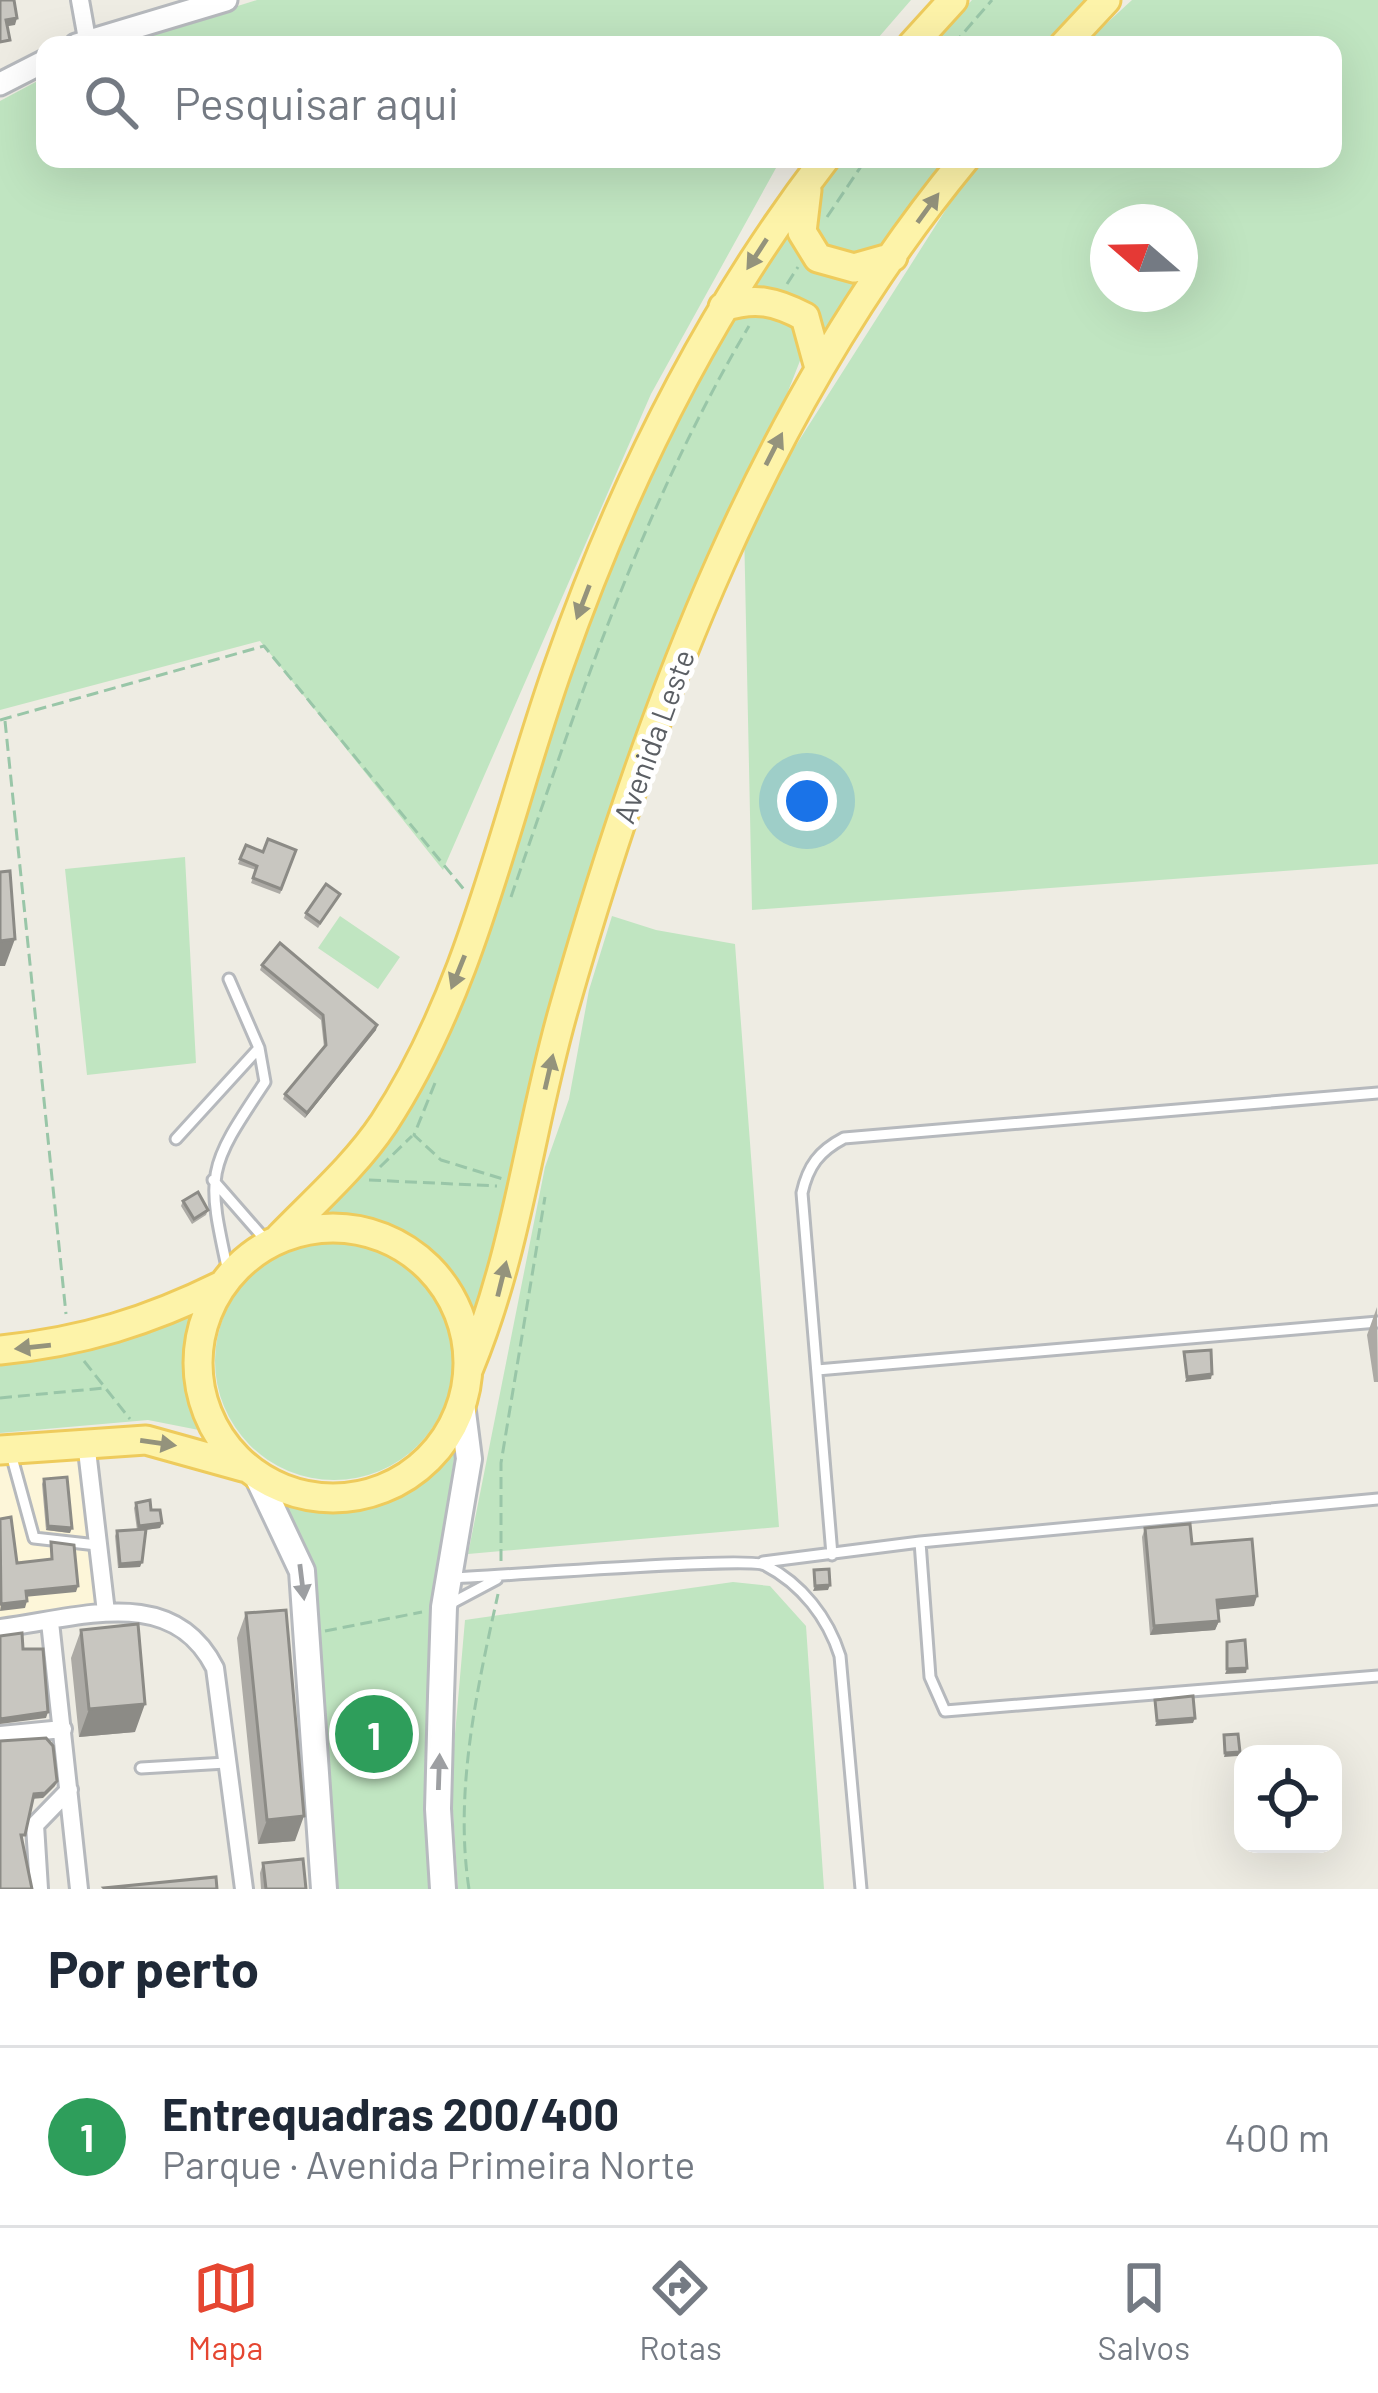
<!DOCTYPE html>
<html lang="pt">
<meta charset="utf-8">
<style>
body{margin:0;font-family:Barlow,sans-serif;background:#f6f6f7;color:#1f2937}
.controls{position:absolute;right:36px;bottom:36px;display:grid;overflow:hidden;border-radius:24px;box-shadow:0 12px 48px #0002}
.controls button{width:108px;height:108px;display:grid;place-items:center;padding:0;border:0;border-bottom:3px solid #e0e1e3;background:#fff;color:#1f2937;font:60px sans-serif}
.compass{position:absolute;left:1090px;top:204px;width:108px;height:108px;border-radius:50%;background:#fff;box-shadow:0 12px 48px #0002;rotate:290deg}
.you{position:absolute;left:807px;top:801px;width:42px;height:42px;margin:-30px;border:9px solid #fff;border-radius:50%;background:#1a73e8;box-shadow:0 0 0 18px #1a73e833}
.badge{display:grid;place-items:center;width:78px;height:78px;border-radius:50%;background:#e54631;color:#fff;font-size:39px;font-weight:700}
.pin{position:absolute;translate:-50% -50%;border:6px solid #fff;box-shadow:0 3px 12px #0006}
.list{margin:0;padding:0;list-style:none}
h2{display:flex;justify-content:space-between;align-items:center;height:156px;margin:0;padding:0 48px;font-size:51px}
h2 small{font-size:39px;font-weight:400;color:#747a83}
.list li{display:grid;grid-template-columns:78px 1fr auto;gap:36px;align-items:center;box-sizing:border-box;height:180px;padding:0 48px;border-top:3px solid #e0e1e3}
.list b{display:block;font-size:45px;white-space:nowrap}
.list p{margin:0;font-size:39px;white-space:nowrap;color:#747a83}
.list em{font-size:39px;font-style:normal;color:#747a83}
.icon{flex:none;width:66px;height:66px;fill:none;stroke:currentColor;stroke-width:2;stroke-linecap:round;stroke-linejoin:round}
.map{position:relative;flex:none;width:1378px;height:1889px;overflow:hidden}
.search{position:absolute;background:#fff;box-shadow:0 12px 48px #0002;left:36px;right:36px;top:36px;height:132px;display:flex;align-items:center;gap:30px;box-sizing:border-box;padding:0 42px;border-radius:24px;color:#747a83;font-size:45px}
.sheet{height:336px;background:#fff}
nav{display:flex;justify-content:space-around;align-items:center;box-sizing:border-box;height:168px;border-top:3px solid #e0e1e3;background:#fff;font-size:33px;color:#747a83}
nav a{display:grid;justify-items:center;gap:6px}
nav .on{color:#e54631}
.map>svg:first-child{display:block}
.commercial{fill:#fdf6d9}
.green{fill:#c0e5c1;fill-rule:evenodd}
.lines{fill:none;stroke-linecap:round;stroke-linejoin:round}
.service-casing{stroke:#b6b9bd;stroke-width:15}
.minor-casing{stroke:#b6b9bd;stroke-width:22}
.tertiary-casing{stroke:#b6b9bd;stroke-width:27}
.secondary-casing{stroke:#b7babf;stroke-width:30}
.primary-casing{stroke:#eecb5c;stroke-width:33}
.path{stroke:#99c6a8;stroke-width:3;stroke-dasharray:12 6;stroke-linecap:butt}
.service{stroke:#fff;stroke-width:9}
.minor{stroke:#fff;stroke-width:16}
.tertiary{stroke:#fff;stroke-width:21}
.secondary{stroke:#fff;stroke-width:24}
.primary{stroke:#fdf3a9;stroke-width:27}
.wall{fill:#acaaa5}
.shaded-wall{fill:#8c8b86}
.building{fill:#c8c6c0;stroke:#8c8b86;stroke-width:3}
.oneway{fill:#94937c}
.oneway2{fill:#9d9fa2}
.labels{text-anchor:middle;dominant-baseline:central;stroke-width:10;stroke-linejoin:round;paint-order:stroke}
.street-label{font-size:30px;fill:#5b5f64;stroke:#fff}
</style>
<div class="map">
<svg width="1378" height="1889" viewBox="0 0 1378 1889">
<rect width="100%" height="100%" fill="#eeece3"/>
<path class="commercial" d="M74,1434L103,1603L43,1619L0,1622V1443Z"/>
<path class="green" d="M257,0H911L872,45H113Z
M972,0H1091L1050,45H932Z
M1132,0H1378V864L752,910L744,527L978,159H1333V45H1083ZM1108,222H1180V294H1108Z
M45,77V159H781L651,394L443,870L260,641L0,710V101Z
M831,159H955L797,385L808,348L803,317L748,291Z
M749,294L778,297L805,348L611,843L472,1353C445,1257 389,1210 287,1234L407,1067L647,482L723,326Z
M185,857L196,1063L87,1075L65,869Z
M340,916L400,957L378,989L318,948Z
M612,916L656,930L735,944L779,1527L468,1554L545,1167L569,1099L589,990Z
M215 1361a119 119 0 1 1 238 0a119 119 0 1 1-238 0Z
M203,1306C188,1351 187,1391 209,1432L148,1420L0,1433V1364C74,1357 137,1342 203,1306Z
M460,1420L436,1578L431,1889H328L299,1572L264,1483L315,1503L370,1497L427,1473Z
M733,1582L770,1586L806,1626L824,1889H458L451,1780L465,1620Z"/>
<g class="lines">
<g class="service-casing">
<path id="service" d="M176,1139L259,1048
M213,1180L268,1243
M229,1276C206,1172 206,1170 265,1082L259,1048L229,979
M817,1370L1378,1322
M11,1454L34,1538L97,1545
M920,1542L930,1677L945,1711L1378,1676
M832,1555L802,1193C808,1166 819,1151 844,1138L1378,1093
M763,1562L920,1542L1378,1499
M449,1578C492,1577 747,1556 765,1565C802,1584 828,1618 840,1656L861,1889
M448,1605L497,1579
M141,1768L226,1763"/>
</g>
<g class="minor-casing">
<path id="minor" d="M80,0L87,39
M86,1442L106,1612
M50,1622L79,1889
M0,1628C76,1619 172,1582 215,1668L244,1889
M0,1735L63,1729
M39,1889L35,1825L69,1790"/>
</g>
<g class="tertiary-casing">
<path id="tertiary" d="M76,45L226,0
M0,84L45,61"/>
</g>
<g class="secondary-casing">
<path id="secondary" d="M257,1476L302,1571L324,1889
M443,1889L438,1809L441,1696L444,1607L469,1459L462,1404"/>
</g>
<g class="primary-casing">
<path id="primary" d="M912,45L953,0
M1064,45L1106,0
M807,190L802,232L818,258L854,268L893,257
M723,307C756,297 775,301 805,317L819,368
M198 1363a135 135 0 1 1 270 0a135 135 0 1 1-270 0Z
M280,1237C315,1201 356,1165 384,1123C474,986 505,817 559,665C622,485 709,310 825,159
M0,1350C82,1342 149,1321 222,1285
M469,1368C518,1249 529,1130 564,1008C650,706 763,404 965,159
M0,1450L146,1440L243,1467"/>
</g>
<path class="path" d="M953,45L992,0
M827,217L866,159
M787,284L798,267
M0,720L264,646L466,892
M5,721L66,1314
M511,897C580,697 641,509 749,326
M435,1083L414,1135L441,1160L503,1179
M380,1167L412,1136
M369,1180L497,1186
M84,1361L130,1419
M0,1398L104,1388
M501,1561V1463L545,1197
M325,1631L422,1612
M469,1889C454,1791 477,1689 498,1594"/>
<use href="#service" class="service"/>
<use href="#minor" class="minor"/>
<use href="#tertiary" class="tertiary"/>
<use href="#secondary" class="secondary"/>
<use href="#primary" class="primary"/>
</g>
<path class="wall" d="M296,850L280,894L251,883L256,870L238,864L240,859L263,852Z
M340,894L318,928L304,918L306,913Z
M262,965L377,1025L376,1030L305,1118L283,1099L285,1094L324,1047L321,1020L260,970Z
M183,1201L208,1210L206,1215L192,1224L181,1206Z
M1377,1307L1378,1382H1374L1367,1335Z
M44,1479L70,1533L46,1530L42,1484Z
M136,1503L151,1510L162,1523L160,1528L146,1530L140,1567L118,1568L115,1536L117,1531L137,1530L134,1508Z
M1145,1528L1192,1544L1254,1606L1218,1609L1219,1621L1215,1630L1150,1635L1142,1537Z
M246,1613L295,1841L258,1844L237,1638Z
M81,1630L135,1732L79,1737L71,1658Z
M263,1863L306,1889H261L260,1873Z"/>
<path class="shaded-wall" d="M17,18L15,25L3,27L6,20Z
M15,939L5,966H0V941Z
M377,1025L376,1030L305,1118L307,1113Z
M1212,1374L1211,1379L1185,1382L1187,1377Z
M162,1523L160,1528L137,1531L139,1526Z
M48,1526L72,1528L70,1533L46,1530Z
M142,1562L140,1567L118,1568L120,1564Z
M830,1585L828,1590L813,1591L815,1586Z
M78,1586L76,1592L24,1597L26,1591Z
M1257,1596L1254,1606L1214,1610L1217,1600Z
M27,1601L25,1608L0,1611L1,1604Z
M1219,1621L1215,1630L1150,1635L1154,1626Z
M1247,1668L1246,1673L1225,1674L1227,1669Z
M145,1704L135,1732L79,1737L89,1709Z
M48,1712L46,1718L0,1724V1719Z
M1195,1718L1193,1723L1155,1726L1157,1721Z
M1240,1752L1238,1756L1224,1757L1225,1753Z
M57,1781L55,1786L43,1798L31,1799L34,1794Z
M304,1816L295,1841L258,1844L267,1820Z"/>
<path class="building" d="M0,0H14L17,18L6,20L10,40L0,42Z
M268,839L296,850L281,889L253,878L257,866L240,859L246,845L263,852Z
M10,871L15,939L0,941V872Z
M326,884L340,894L320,923L306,913Z
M280,943L377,1025L307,1113L285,1094L326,1045L323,1015L262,965Z
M198,1192L208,1210L194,1219L183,1201Z
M1211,1350L1212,1374L1187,1377L1184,1352Z
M67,1477L72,1528L48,1526L44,1479Z
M150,1500L151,1510H160L162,1523L139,1526L136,1503Z
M11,1517L17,1563L52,1559L51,1542L74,1545L78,1586L26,1591L27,1601L1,1604L0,1519Z
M1190,1524L1192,1544L1252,1539L1257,1596L1217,1600L1219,1621L1154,1626L1145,1528Z
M146,1529L142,1562L120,1564L117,1531Z
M829,1569L830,1585L815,1586L814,1570Z
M286,1610L304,1816L267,1820L246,1613Z
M138,1624L145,1704L89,1709L81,1630Z
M22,1633L23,1649H43L48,1712L0,1719V1636Z
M1245,1640L1247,1668L1227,1669V1642Z
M1193,1696L1195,1718L1157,1721L1155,1700Z
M1238,1734L1240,1752L1225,1753L1224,1735Z
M46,1738L53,1746L57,1781L45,1793L34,1794L25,1835H21L32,1889H0V1741Z
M303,1859L306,1889H266L263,1863Z
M216,1877L217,1889H105L104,1888Z"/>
<defs><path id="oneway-solid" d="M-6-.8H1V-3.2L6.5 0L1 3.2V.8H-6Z" transform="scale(3)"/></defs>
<g class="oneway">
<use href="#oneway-solid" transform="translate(928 208) rotate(-54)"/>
<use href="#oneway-solid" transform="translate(757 254) rotate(123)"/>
<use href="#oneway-solid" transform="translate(774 449) rotate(-63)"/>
<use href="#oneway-solid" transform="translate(583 602) rotate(111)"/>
<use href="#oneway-solid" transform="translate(458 972) rotate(112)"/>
<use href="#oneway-solid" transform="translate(549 1072) rotate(-77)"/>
<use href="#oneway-solid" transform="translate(502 1279) rotate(-76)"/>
<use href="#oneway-solid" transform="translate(33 1347) rotate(174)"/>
<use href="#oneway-solid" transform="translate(158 1443) rotate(8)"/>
</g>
<g class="oneway2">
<use href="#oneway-solid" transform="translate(302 1582) rotate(83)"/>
<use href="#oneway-solid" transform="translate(439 1772) rotate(-88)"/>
</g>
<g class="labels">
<g class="street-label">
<text transform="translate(653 736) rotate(-70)">Avenida Leste</text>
</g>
</g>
</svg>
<div class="controls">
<button><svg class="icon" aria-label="locate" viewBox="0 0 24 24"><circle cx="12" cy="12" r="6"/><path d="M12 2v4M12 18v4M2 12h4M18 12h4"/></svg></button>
</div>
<svg class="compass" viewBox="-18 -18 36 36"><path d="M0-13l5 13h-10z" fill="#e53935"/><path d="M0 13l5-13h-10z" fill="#747a83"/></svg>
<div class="you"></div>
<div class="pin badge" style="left:374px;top:1734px;background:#2e9e5b">1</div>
<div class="search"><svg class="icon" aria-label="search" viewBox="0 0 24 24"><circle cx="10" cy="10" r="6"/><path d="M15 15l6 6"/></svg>Pesquisar aqui</div>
</div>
<section class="sheet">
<h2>Por perto<small></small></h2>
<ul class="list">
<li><span class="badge" style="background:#2e9e5b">1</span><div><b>Entrequadras 200/400</b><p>Parque · Avenida Primeira Norte</p></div><em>400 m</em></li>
</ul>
</section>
<nav>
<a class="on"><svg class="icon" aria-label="map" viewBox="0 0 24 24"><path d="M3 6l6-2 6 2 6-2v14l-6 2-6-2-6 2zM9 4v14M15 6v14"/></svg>Mapa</a>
<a><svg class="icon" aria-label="directions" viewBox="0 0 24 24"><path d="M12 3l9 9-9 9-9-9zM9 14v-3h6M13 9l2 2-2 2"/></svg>Rotas</a>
<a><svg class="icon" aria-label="saved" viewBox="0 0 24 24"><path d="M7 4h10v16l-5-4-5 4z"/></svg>Salvos</a>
</nav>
